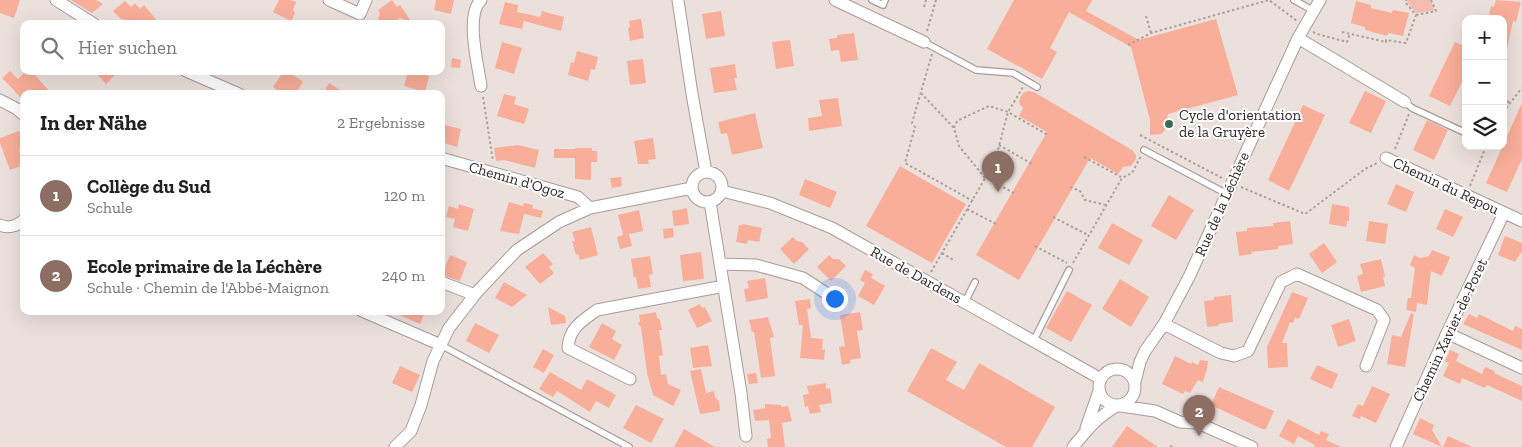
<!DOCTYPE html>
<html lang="de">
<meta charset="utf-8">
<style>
body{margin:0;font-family:"Zilla Slab",serif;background:#f6f6f6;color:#222}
.controls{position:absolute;right:15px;top:15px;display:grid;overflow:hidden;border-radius:10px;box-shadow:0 5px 20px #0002}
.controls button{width:45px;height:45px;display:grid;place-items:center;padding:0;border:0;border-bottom:1px solid #e0e0e0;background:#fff;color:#222;font:25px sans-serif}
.you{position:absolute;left:834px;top:298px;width:18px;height:18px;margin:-12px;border:4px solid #fff;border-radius:50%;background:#1a73e8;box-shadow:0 0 0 8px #1a73e833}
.badge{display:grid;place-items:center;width:32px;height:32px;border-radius:50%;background:#356c54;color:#fff;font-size:16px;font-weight:700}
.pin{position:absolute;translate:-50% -41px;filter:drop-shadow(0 1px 2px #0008)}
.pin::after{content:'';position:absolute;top:26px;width:18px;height:15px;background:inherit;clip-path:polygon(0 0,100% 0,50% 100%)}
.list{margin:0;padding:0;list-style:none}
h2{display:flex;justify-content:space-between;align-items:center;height:65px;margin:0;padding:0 20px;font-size:21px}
h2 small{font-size:16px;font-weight:400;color:#767676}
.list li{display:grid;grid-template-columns:32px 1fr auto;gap:15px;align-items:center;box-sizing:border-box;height:80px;padding:0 20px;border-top:1px solid #e0e0e0}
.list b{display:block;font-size:19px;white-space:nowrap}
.list p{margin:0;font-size:16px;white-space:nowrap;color:#767676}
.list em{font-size:16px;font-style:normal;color:#767676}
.icon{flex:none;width:28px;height:28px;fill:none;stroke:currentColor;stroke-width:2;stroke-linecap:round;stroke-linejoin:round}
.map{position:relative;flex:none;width:1522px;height:447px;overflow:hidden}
.search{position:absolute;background:#fff;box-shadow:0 5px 20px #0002;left:20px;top:20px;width:425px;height:55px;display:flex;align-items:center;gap:12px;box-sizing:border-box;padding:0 18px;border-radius:10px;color:#767676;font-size:19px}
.panel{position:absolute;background:#fff;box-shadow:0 5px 20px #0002;left:20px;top:90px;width:425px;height:225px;border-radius:10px}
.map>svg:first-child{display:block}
.green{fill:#f4bcad}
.building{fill:#f8ae99}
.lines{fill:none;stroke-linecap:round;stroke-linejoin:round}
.lane-casing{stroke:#a79c99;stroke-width:8}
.street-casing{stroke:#a79c99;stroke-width:13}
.path{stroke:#aba19e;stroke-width:2;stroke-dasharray:2.5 2.5;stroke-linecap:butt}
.lane{stroke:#fff;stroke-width:5.5}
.street{stroke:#fff;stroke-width:11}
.poi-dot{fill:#356c54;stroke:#fff;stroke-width:2}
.labels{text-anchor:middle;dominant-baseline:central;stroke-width:4;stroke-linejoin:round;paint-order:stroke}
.poi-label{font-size:15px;fill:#2c2827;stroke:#fff;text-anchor:start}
.street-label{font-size:15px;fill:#2c2827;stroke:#fff}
</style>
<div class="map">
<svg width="1522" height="447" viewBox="0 0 1522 447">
<rect width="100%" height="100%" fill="#ece0dc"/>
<path class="green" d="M1406,0H1430L1435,10L1416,13Z"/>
<path class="building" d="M0,0H20L14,18L0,13Z
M71,0H96L103,4L92,13Z
M279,0H291L296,2L293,10L295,13L291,21L273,12Z
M392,0L397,7L400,5L413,24L400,18L391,24H376L380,14L378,10Z
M436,0H454L451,14L434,10Z
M1014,0H1092L1086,11L1139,40L1216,19L1238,95L1168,114L1165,130L1161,134L1150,135V120L1131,47L1069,12L1050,48L1057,52L1042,79L987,49Z
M1496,0L1521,2L1516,22L1513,21L1507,49H1503V19H1488L1491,6L1494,7Z
M125,1L131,7L135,3L140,9L144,5L160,24H137L135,22L121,19L113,11Z
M1356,1L1371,5V8L1392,13L1393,10L1409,13L1403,36L1388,33L1387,36L1365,30V27L1351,23Z
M505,2L518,5L517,12L540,17L542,11L564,17L561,31L524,21L522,29L499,24Z
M721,11L725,36L706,39L702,14Z
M641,19L644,38L630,41L628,28L630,27L629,21Z
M854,33L858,60L841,62L839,50L831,51L829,39L837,38V35Z
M790,40L794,66L776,69L772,42Z
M502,42L522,48L514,74L495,68Z
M1455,42L1466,47V74L1450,106L1429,96Z
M577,51L598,57L595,70L591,69L588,81L568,75L571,62L574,63Z
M452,58L461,60L460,68L451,67Z
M643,59L646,83L630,85L627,61Z
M735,64L737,78H734L737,90L714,93L710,68Z
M10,71L18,79L26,71H31L52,94H24V101L2,78Z
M94,71H119L106,84Z
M284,71H288L303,82L295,94H283L273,87Z
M408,71L429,76L425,92L404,86Z
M329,83L347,94H323Z
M1028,91L1034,92L1132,150L1136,155V159L1131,166L1123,167L1118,174L1090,158L1019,280L976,255L1047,132L1019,116L1023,108L1019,103L1020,98L1023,93Z
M1365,91L1386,101L1371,133L1349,123Z
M504,94L516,97L514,104L529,109L524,124L497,116Z
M838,98L842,126L809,131L808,118L822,116L819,100Z
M1522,103V159L1507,192L1486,183Z
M1303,105L1325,115L1289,191L1268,180Z
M755,113L763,148L732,155L727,133L721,134L718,122Z
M1427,120L1448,130L1434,160L1413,150Z
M441,124L461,129L457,147L441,142Z
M19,131L24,145V147L19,149L24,165L10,170L0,143V138Z
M653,138L656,159L648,160L649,164H638L634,141Z
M518,145L539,150L535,168L504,160L496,161L494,148Z
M575,148H592V151H597V162H591V180L575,179V158H554V149H575Z
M900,166L966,204L932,263L866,226Z
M621,177L622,186L612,188L610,178Z
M805,179L837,192L830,208L799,195Z
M1396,184L1414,192L1406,212L1387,204Z
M1169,195L1194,210L1176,240L1151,226Z
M509,202L523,206L524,203L533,205L532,208L543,211L541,218L524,214L519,234L500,231Z
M459,204L474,209L468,231L453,227L455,219L446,217L449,206L458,209Z
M1332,204L1349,207V221H1347L1346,227L1329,224Z
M687,208L689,224L674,226L672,211Z
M1445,209L1463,217L1453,237L1436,229Z
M639,210L643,231L629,234L632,246L620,249L617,237L623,235L618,215Z
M1290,221L1293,244L1278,246V249L1251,252L1252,254L1239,256L1236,232L1247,231V228L1273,226V223Z
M1369,221L1388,224L1385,244L1366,241Z
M1112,223L1143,240L1129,265L1098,248Z
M743,224L762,228L759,242L748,240L747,244L736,242L739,225H742Z
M591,227L598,255L580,260L578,254L576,255L572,241H575L572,232Z
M673,228L674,237L664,239L663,229Z
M1505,236L1522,243V251L1515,262L1498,255Z
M793,237L797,241L802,242L809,249L794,264L780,249Z
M1324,243L1337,262L1322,273L1309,254Z
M1432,250L1450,257L1442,276L1431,271L1427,305L1417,303L1416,312L1406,310L1408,298H1411L1415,268L1410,265L1414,255L1420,258L1429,256Z
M701,252L704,279L683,281L680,255Z
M543,253L553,264L549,267L554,273L540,284L525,267Z
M450,255L467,262L460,281L442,275Z
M829,255L833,259H839L846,266L831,281L817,267Z
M650,256L653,274L649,275L651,287L638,289L636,277L634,278L631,259Z
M1381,259L1385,276L1383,277L1385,286L1361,292L1357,276L1363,274L1360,264Z
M865,270L873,274L871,278L885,286L874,305L858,296L865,283L860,280Z
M765,278L768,298L746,302L744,289L749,288L747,281Z
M1120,279L1149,297L1131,327L1102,309Z
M504,282L527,295L512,307L495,298Z
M1067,291L1092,305L1071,342L1046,328Z
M1292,292L1308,298L1299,319L1295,318L1293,323L1290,322L1282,343H1287L1288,367L1268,368L1267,347Z
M1231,295L1233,322L1218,324L1219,326L1207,327L1204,301L1214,300V297Z
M810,299L811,308L807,309L811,338L823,339L822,350L825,349L824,360L800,358L803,325H799L795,301Z
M700,304L702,308L705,307L712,321L697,328L688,310Z
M548,307L565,316L566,323L551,325Z
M390,311H425L420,324Z
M656,312L657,318L660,320L662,330H659L663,355L659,356L661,375L666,374L668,384L681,390L673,406L653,395L647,373L641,327L638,324L640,321L639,315Z
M860,312L863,330L857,331L861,358L850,360L851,363L842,365L839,347L845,346L840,315Z
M1411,313L1414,314L1405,367L1387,364L1392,335L1401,337Z
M1469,314L1477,318L1479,314L1513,331L1515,326L1522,329V350L1463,324Z
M768,317L774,337L770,338L775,376L761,378L754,332H752L749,320Z
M1349,319L1356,341L1338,347L1331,325Z
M475,323L499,335L489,353L466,341Z
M602,323L616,331L612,339L622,345L614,360L589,347Z
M708,345L712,366L693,368L690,348Z
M931,348L957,362L946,380L964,390L979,363L1055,407L1032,447H1006L907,391Z
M543,349L554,355L544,373L533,367Z
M1450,350L1459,354L1456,361L1482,374L1485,367L1495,371L1494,373L1522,386V401L1487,385L1485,388L1462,378L1460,384L1443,376L1449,363L1445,361Z
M1175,356L1191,364L1192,362L1198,365L1200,360L1208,361L1207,369L1203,382L1198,380L1190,393L1185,391L1183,394L1162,384Z
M1317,365L1338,374L1332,389L1310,379Z
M400,366L420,375L412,392L392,383Z
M701,369L706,393L714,391L715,397L719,401L720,411L700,414L690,371Z
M550,372L581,390L587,379L616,395L609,408L596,401L590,412L557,391L553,397L539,389Z
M756,373L758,383L749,384L747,374Z
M826,383V389L830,388L832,403L819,405L821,412L810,414L808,406L805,407L803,395L809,394L807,386Z
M1372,386L1390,394L1376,423L1361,416L1360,419L1352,416L1358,404L1363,406Z
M1219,387L1274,411L1266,429H1262L1211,405Z
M765,404L781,405V407L788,406L792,421L782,423L785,447H768L767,439L771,438L769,420L755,421L753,410L765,408Z
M636,405L664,419L651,443L623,428Z
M1420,418L1434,425L1432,430L1442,447L1413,434Z
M1288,419L1319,435L1321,431L1329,434L1326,440L1341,447H1314L1315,445L1298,436L1294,444L1279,436Z
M1127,426L1158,447H1112Z
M684,429L715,447H674Z
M1448,436L1472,447H1443Z"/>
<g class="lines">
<g class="lane-casing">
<path id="lane" d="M872,0L883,5L885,0
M1294,0L1314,11
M924,42L976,70L1013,73L1037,87
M1405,102L1412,108L1466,133
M1144,150L1227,194
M965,302L975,282
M1034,340L1069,270
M441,345L629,447"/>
</g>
<g class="street-casing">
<path id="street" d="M56,0L94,24
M329,0L360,14L366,0
M481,0C465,15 478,65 481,86
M678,0L692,94L706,172
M835,0L924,42
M1298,38L1405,102
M186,71L239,94
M0,100L17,109L24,115
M441,158L578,197L590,208
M1386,158L1522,221
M692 187a15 15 0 1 1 30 0a15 15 0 1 1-30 0Z
M722,191L770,203L832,228L1101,379
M710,202L741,393L746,436
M0,225C8,229 17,226 24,220
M720,264L756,265L803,278L832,297
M441,282L475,295
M362,311L441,345
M1164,324L1221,353L1234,356L1248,351L1281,282L1297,274L1377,310L1384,320L1366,366
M1447,333L1522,368
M1099 387a18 18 0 1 1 36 0a18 18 0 1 1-36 0Z
M630,379L568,348C569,328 582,321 597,310L724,286
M1135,382L1140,362L1145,351L1164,324L1189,277L1298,38L1320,0
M1121,406L1155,411L1180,422L1198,423L1252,447
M1086,428L1099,391
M395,447L411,431L421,405L433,361L449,328L477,292L517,250L559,222L590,208L692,188
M1073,447C1086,431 1098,416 1117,406
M1396,447L1447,333L1504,213"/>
</g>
<path class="path" d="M924,7L926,0
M1416,15L1436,11L1431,0
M1146,16L1151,33
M927,31L936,0
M1313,32L1317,34L1347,42L1350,33
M1342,32L1386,42V40L1406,43L1416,15L1406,3V0
M1128,45L1151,33L1269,0L1297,21
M932,54L912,123L915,127L905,163L973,201
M921,93L954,128
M483,97L493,161
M1503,98L1510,103
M1503,112L1522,88
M1140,135L1222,178
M999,145L1032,164
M1395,149L1409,114
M1084,157L1121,177
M986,177L1015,194
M985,178L959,146L954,128L957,121L989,106L1008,112L1048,135
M1470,186L1484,151
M1070,187L1080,191L1085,200L1106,205
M1241,187L1305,214L1365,169L1377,163
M967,209L998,225
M1053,217L1088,235
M1035,246L1067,263
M942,253L955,261
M1073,263L1122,178L1132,173L1141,156
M931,272L995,161L1008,112L1023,87
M1170,447L1174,445"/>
<use href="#lane" class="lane"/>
<use href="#street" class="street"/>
</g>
<circle class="poi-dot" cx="1169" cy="124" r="5"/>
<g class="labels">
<g class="poi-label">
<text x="1179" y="115">Cycle d'orientation<tspan x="1179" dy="17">de la Gruyère</tspan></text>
</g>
<g class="street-label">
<text transform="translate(517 180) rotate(16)">Chemin d'Ogoz</text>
<text transform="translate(1446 186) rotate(25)">Chemin du Repou</text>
<text transform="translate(1222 204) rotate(-66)">Rue de la Léchère</text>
<text transform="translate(916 275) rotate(29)">Rue de Dardens</text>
<text transform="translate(1450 330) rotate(-65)">Chemin Xavier-de-Poret</text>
</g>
</g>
</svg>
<div class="controls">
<button>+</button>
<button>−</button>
<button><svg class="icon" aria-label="layers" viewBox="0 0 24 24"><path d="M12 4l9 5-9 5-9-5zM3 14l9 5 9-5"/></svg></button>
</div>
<div class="you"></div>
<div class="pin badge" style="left:998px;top:192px;background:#8d6e63">1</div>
<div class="pin badge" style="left:1199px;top:436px;background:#8d6e63">2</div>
<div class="search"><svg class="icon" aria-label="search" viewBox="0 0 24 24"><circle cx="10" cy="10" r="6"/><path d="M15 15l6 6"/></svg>Hier suchen</div>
<section class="panel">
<h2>In der Nähe<small>2 Ergebnisse</small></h2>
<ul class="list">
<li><span class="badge" style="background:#8d6e63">1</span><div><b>Collège du Sud</b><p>Schule</p></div><em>120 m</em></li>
<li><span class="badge" style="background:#8d6e63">2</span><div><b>Ecole primaire de la Léchère</b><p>Schule · Chemin de l'Abbé-Maignon</p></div><em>240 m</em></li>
</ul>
</section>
</div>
